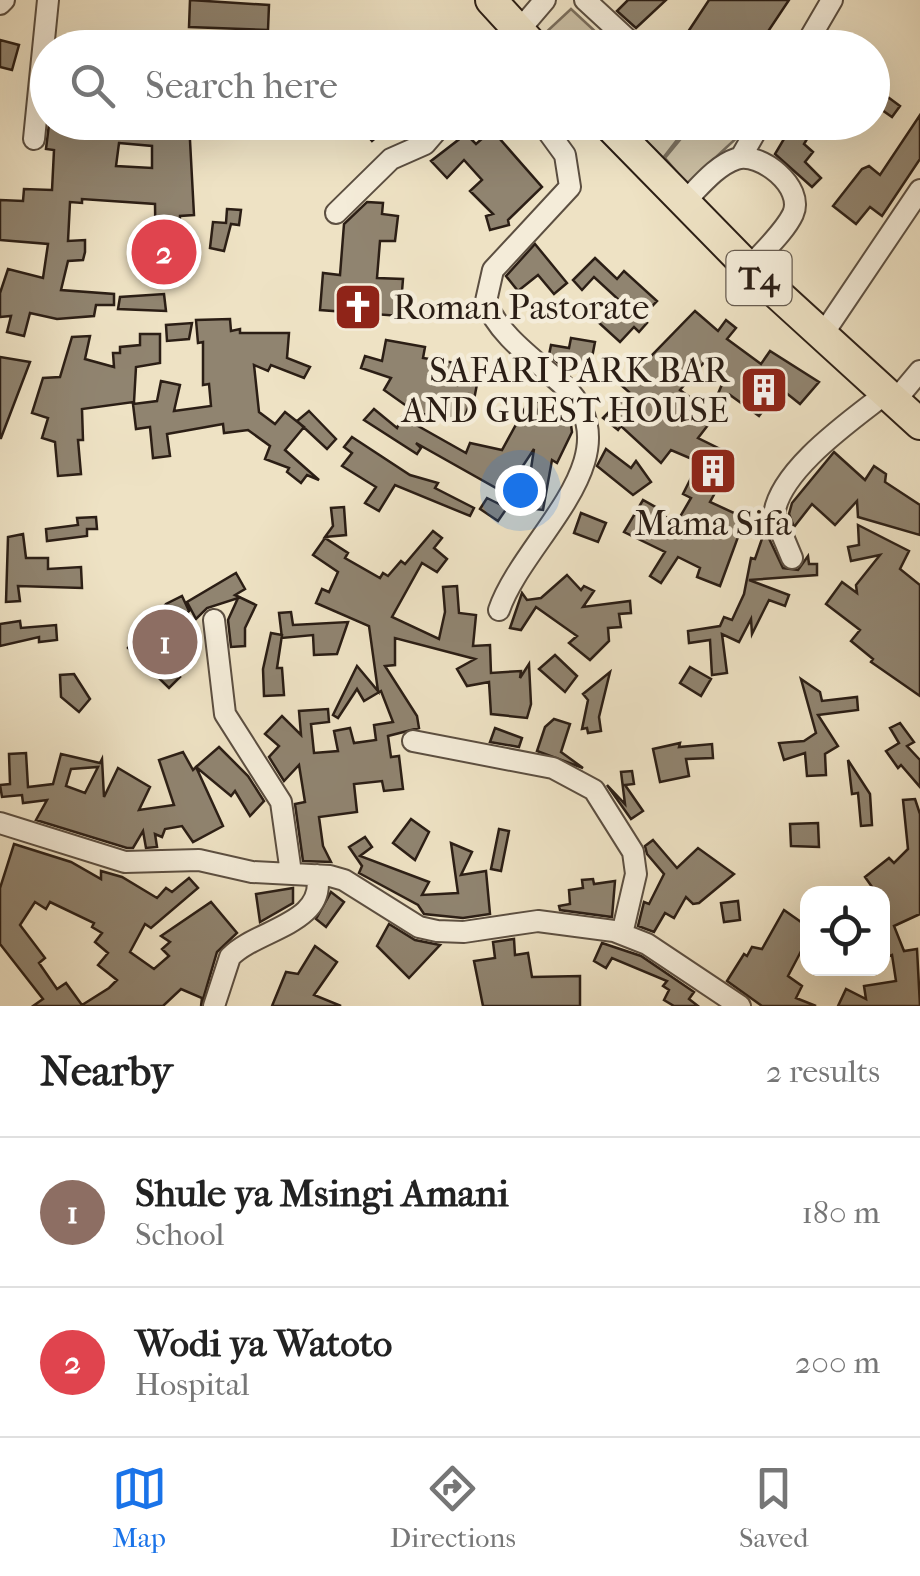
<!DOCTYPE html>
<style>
body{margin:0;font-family:"IM FELL French Canon",serif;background:#f6f6f6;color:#222}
.controls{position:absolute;right:30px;bottom:30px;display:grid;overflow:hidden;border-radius:20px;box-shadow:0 10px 40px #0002}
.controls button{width:90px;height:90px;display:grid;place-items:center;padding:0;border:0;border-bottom:2px solid #e0e0e0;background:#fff;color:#222;font:50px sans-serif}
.you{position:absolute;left:520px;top:490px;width:35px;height:35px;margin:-25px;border:8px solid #fff;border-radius:50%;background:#1a73e8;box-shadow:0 0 0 15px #1a73e833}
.badge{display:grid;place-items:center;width:65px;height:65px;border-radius:50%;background:#1a73e8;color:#fff;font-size:32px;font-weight:700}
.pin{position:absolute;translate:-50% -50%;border:5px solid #fff;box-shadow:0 2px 10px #0006}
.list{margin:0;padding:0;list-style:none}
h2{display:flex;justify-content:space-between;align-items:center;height:130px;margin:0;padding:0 40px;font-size:42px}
h2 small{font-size:32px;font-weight:400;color:#767676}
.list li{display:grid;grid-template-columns:65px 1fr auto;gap:30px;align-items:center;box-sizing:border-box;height:150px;padding:0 40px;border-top:2px solid #e0e0e0}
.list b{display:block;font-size:38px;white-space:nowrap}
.list p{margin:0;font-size:32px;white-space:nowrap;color:#767676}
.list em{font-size:32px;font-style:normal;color:#767676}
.icon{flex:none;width:55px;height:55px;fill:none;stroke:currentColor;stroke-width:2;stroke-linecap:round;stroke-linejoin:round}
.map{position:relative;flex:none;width:920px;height:1006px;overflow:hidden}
.search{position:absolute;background:#fff;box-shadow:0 10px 40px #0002;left:30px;right:30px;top:30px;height:110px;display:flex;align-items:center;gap:25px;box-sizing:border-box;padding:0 35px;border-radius:55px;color:#767676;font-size:38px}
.sheet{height:430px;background:#fff}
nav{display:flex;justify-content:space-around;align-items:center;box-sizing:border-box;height:140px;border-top:2px solid #e0e0e0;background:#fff;font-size:28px;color:#767676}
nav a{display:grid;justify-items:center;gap:5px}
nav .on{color:#1a73e8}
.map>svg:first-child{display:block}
.green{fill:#cdc1a6;stroke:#7c705e;stroke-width:2.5}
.building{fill:#908470;stroke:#2b1e15;stroke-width:2.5;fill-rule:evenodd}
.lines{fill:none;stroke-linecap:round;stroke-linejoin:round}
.minor-casing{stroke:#5c4f41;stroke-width:24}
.highway-casing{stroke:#2b1e15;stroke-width:34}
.minor{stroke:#f4ecd9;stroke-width:20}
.highway{stroke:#eee2c4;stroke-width:30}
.labels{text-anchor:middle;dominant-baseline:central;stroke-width:9;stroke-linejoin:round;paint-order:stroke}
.shield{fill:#f4ecd9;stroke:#675c50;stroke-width:2.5}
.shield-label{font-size:32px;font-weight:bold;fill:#2b1e15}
.poi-label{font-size:35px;fill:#2b1e15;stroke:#f4ecd9;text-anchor:start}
</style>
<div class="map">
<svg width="920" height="1006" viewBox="0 0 920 1006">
<rect width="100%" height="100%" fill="#eee2c4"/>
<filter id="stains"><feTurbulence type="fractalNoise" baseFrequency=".002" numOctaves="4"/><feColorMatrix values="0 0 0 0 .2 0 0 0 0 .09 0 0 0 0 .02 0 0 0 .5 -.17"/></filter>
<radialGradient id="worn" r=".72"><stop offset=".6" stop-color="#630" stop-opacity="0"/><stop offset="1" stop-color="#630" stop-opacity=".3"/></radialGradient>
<path class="green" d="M571,9L612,47H553L542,36Z
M633,123H690L663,158L630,126Z
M694,123H731L743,132L687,184L665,158Z"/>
<path class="building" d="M190,0L269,5L268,30L189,27Z
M628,0H666L636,28L617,11Z
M709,0H789L757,48H686L680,44Z
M0,40L19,45L12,70L0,67Z
M877,89L900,106L892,117L872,103Z
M920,115V159L882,216L870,207L856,224L833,206L862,169L869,166L880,175Z
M126,122H189L194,215L180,216L177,274L156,275L155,204L82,199V203L70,202L68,241L85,240V252L83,260L68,261L61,290L114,294V305H96L94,316L57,319L30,313L24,336L7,332L11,316L0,317V293L8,269L43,278L48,244L0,240V200L23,201L24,189L52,190L54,150L46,149L49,124L126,127ZM119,143L152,146V168L116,166Z
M356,122H394L372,141Z
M791,127L807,139L804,144L813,152L805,162L821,178L812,187L775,154Z
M492,130L542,187L508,220L509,225L490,230L486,216L493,214L470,191L482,180L464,160L447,178L431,161L466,134L476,144Z
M367,202L383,203L382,214L398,216L395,241H380L377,278L403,279L400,316L320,310L323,273L340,275L344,224Z
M227,209L241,210L239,225L231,224L224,251L210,248L213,222L226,223Z
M535,244L567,283L554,294L538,275L518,291L506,276Z
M595,258L617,279L624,271L657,301L641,318L647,323L639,332L634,327L620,342L598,322L619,300L594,277L582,290L573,280Z
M164,294L166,311L118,309L120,297Z
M695,311L718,331L726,320L736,328L727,339L761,364L770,351L819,382L800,404L780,388L759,416L730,395L722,414L711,410L726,375L707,359L680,390L715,416L698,438L724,451L715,479L721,482L710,502L745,518L720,586L697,577L700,568L678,557L661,583L650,576L665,552L624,532L643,500L659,509L656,513L677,522L691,498L683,494L699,462L671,450L661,463L621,426L618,430L603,418L629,392L622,386Z
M230,319L231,331L240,329V333H289L287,358L310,367L304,378L271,365L268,371L254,365L259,412L275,424L285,412L304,427L285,450L319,480L307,475L301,483L287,472L289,468L265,459L270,446L248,430L224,433L223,424L167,434L170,456L153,458L150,427L136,429L133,404L157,401L161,381L180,385L174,411L211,406L209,384L203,385V342L198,343L196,320Z
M192,323L189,339L167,341L166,325Z
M140,334H160V363L136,367L134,402L82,409L83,440H78L81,474L58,476L55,442L42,438L48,418L32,413L43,378L60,377L72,337L90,336L85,359L114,367L113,353H120V347L140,345Z
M571,338L595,342L589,373L565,369L549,355L551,345L569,348Z
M386,340L425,347L423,358L463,364L461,376L478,379L472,410L468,408L463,423L406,410L408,407L384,390L391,378L361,368L365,356L382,361Z
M0,357L30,362L1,438H0Z
M530,399L541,403L537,413L571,425L572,432L557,463L552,460L543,510L525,508L534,449L505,493L416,443L421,448L417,454L364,420L374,409L397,428L402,417L466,453L470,443L502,450Z
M309,411L336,439L327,449L297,421Z
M352,437L410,475L438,483L435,488L474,508L470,516L395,485L379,511L365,503L376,487L342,466L352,453L344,447Z
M606,449L631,468L636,461L651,482L633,495L597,466Z
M834,452L865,480L874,466L886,474L885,482L920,505V535L858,517L857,501L835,525L812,504L794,527L789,514L792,503Z
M487,498L507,508L498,521L480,509Z
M344,507L346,535L325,537L333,526L331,508Z
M581,513L606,523L598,542L574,533Z
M96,517L97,529H87V536L47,541L46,529L78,525L77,518Z
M858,525L909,551L900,569L920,585V696L871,662L873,659L851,641L860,630L826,604L842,582L857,593L856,585L880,555L851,561L848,547L859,545Z
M765,530L783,568L798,570L808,556L809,564H817V575L749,580L789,595L785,606L769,600L752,634L751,619L739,642L722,634L727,673L712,675L710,640L689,643L688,631L720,626L724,617L732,620L744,594L751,558L755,559Z
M433,531L442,538L434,548L447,559L437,572L422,563L392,617L439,639L445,612L443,587L457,586L459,613L476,615L473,646L490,645L491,673L521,671L520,678L529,664L531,704L527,718L491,714L489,682L467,686L457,669L475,659L395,638V665L385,666L417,716L419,728L388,736L391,757L399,756L403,789L384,791L382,781L354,784L357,812L319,817L323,846L331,862L303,861L295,804L305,802L299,765L284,781L269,757L279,746L265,734L282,716L301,735L299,711L328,709L329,722L311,724L314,753L338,751L334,731L350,728L354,743L376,740L374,725L393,722L381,691L364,701L357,689L338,718L333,715L357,666L378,691L369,626L316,603L322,589L329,592L338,572L313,555L325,538L348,553L345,558L380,578L383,573L388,576L401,561L405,564Z
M23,534L26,558H48V569L81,567L82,588L18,586L20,601L6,602L8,537Z
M236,573L245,589L235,595L256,605L245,628V646L231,647L228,620L238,598L207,608L196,619L187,602Z
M567,575L581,590L584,586L594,591L583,607L630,601L631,613L619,614L621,627L608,628L609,641L590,660L569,643L577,636L536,607L521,630L510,628L522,593L527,600L541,598Z
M182,596L189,611L151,649L180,677L169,688L128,648L166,604Z
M291,612L293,625L348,622L337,654L314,655L313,635L282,638L279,613Z
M20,621L21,628L56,625L57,640L39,642V637L0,646V624Z
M271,633L282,635L277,668H282L284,695L264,696L263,669Z
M555,655L577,676L565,692L539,669Z
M690,667L711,679L701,696L680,683Z
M610,672L599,717L601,731L588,733L587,728L582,729L588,700L583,694Z
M74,674L90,699L79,712L61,697L60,675Z
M801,679L820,692L822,701L857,697L858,710L818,715L838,746L825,754L826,775L807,776L805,753L784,760L779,743L804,741L816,733Z
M554,719L570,724L561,752L583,768L537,751L545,727Z
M900,723L914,742L907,746L920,760V787L901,765L898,768L886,751L899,743L890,728Z
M495,728L522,738L519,747L490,742Z
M680,743L679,747L712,744L713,758L686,759L689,776L660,782L653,749Z
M219,747L248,776L264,801L250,816L235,791L231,796L196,767Z
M183,752L193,770L196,767L223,826L193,842L182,826L165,829L162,837L155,834L157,847L146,848L143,831L133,848H127L36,820L47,800L23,803L22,795L2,797L0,785L10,784L9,754L26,753L28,787L53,784L61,754L100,763L102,759L104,797L118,768L150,787L139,810L174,805L159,760ZM98,767L85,793L66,786L71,769Z
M848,760L870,794L872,825L861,826L858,793L852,794Z
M632,771L634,784L625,785L643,811L631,819L607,785L625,804L621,772Z
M915,799L920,814V914L894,926L904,951L917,949L920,1006H838L846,989L866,999L864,986L896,981L892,955L882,959V894H877L865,877L889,858L894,863L908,849L903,800Z
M411,819L429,832L415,860L393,843Z
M818,823L819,847L791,846L790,824Z
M499,829L509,831L501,871L491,869Z
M365,837L372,847L360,856L429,882L422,895L458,893L451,843L472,852L461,875L486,871L490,914L463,918L424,914L418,905L359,873L362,866L349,847Z
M653,840L677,868L698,848L734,874L699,903L693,904L686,897L674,918L665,913L654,932L638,926L644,902L649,904L664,874L647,854L645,846Z
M14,844L71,862L101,879V871L122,877L157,898L166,888L172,892L189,878L198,888L151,928L145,924L130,952L154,969L169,956L162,949L170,942L161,936L211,902L237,933L217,952L201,1006L202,998L181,989L163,1006H33L43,999L0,944V888ZM35,902L46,909L50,902L94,923L92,927L102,933L95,942L108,953L98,965L117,980L109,988L82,1005L66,983L57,989L39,963L45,958L20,925Z
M593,879L594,884L615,881L612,917L560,910L559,906L570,904L569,890L583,888L582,880Z
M293,888V903L260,922L256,894Z
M331,892L344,902L326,927L316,919Z
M738,901L740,920L724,922L721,903Z
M784,910L808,927V938L788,976L802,986L796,998L816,1006H762L727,981L744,954L747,956L752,947L762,949Z
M389,924L415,940L440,945L409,978L377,946Z
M514,939L515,955L528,953L532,977L580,976V1006H483L474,961L495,958L493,942Z
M602,943L641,956L694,992L689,999L698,1006H674L664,1000L669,990L663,986L667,981L612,958L606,968L594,961Z
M315,946L337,962L314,995L341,1006H272L286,972L298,974Z"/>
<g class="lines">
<g class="minor-casing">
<path id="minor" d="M585,0L637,48
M0,4L4,0
M504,48L545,0
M804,48L832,0
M34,139L48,0
M741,157L761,122
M682,204C698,189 715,166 736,159C760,151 805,187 793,214C784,233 762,252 749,268
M336,213L391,159L425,144L444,122
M821,337L920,190
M894,402L920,371
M792,558L774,515C779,470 852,420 885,394
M499,610C523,539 637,456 564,386C538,362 497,335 486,301L493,270L570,187L565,155L541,122
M214,620L225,714L281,802L291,873
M413,741L553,768L594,790L633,852L636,874L622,934
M0,823L125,862L199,860L252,872L330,876L344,880L419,927L437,931L464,932L538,921L614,931L647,944L740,1006
M214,1006L230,957C257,929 327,924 317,875"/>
</g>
<g class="highway-casing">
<path id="highway" d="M491,0L535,48
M606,122L749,268L920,424"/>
</g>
<use href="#minor" class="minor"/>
<use href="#highway" class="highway"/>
</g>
<defs>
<g id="church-square" transform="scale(2.5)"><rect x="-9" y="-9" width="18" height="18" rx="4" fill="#8f2418" stroke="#f4ecd9"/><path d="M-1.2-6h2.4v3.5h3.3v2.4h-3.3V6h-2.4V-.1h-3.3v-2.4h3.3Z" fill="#fff"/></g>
<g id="building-square" transform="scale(2.5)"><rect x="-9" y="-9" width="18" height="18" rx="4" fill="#8f2418" stroke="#f4ecd9"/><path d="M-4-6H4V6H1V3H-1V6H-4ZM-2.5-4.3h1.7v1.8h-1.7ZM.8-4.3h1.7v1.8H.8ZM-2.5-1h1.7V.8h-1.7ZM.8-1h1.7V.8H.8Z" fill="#fff"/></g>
</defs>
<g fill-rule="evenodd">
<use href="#church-square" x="358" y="307"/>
<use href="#building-square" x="764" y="390"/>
<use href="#building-square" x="713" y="471"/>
</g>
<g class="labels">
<rect class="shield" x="726.5" y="251" width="65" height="54" rx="8"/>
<g class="shield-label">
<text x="759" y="278">T4</text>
</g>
<g class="poi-label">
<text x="393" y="307">Roman Pastorate</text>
<text x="729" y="370" text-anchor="end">SAFARI PARK BAR<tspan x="729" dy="40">AND GUEST HOUSE</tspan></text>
<text x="713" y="523" text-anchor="middle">Mama Sifa</text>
</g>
</g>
<rect width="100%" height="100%" filter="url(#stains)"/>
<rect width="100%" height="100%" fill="url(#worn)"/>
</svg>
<div class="controls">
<button><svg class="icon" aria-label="locate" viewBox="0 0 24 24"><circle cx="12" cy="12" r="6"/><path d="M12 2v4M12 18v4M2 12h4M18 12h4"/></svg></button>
</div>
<div class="you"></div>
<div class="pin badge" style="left:165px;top:642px;background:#8d6e63">1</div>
<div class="pin badge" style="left:164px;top:252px;background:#e0444e">2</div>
<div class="search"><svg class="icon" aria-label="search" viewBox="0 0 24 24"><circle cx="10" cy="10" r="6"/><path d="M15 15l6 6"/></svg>Search here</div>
</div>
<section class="sheet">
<h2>Nearby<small>2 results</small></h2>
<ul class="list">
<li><span class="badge" style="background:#8d6e63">1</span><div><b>Shule ya Msingi Amani</b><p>School</p></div><em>180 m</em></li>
<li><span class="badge" style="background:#e0444e">2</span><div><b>Wodi ya Watoto</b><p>Hospital</p></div><em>200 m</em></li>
</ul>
</section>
<nav>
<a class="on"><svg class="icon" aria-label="map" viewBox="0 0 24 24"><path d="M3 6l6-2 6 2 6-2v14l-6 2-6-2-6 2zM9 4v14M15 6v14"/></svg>Map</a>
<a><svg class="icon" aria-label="directions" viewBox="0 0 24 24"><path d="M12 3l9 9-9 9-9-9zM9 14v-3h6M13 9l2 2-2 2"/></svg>Directions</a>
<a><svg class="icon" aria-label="saved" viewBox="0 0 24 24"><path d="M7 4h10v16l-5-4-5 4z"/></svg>Saved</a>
</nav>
